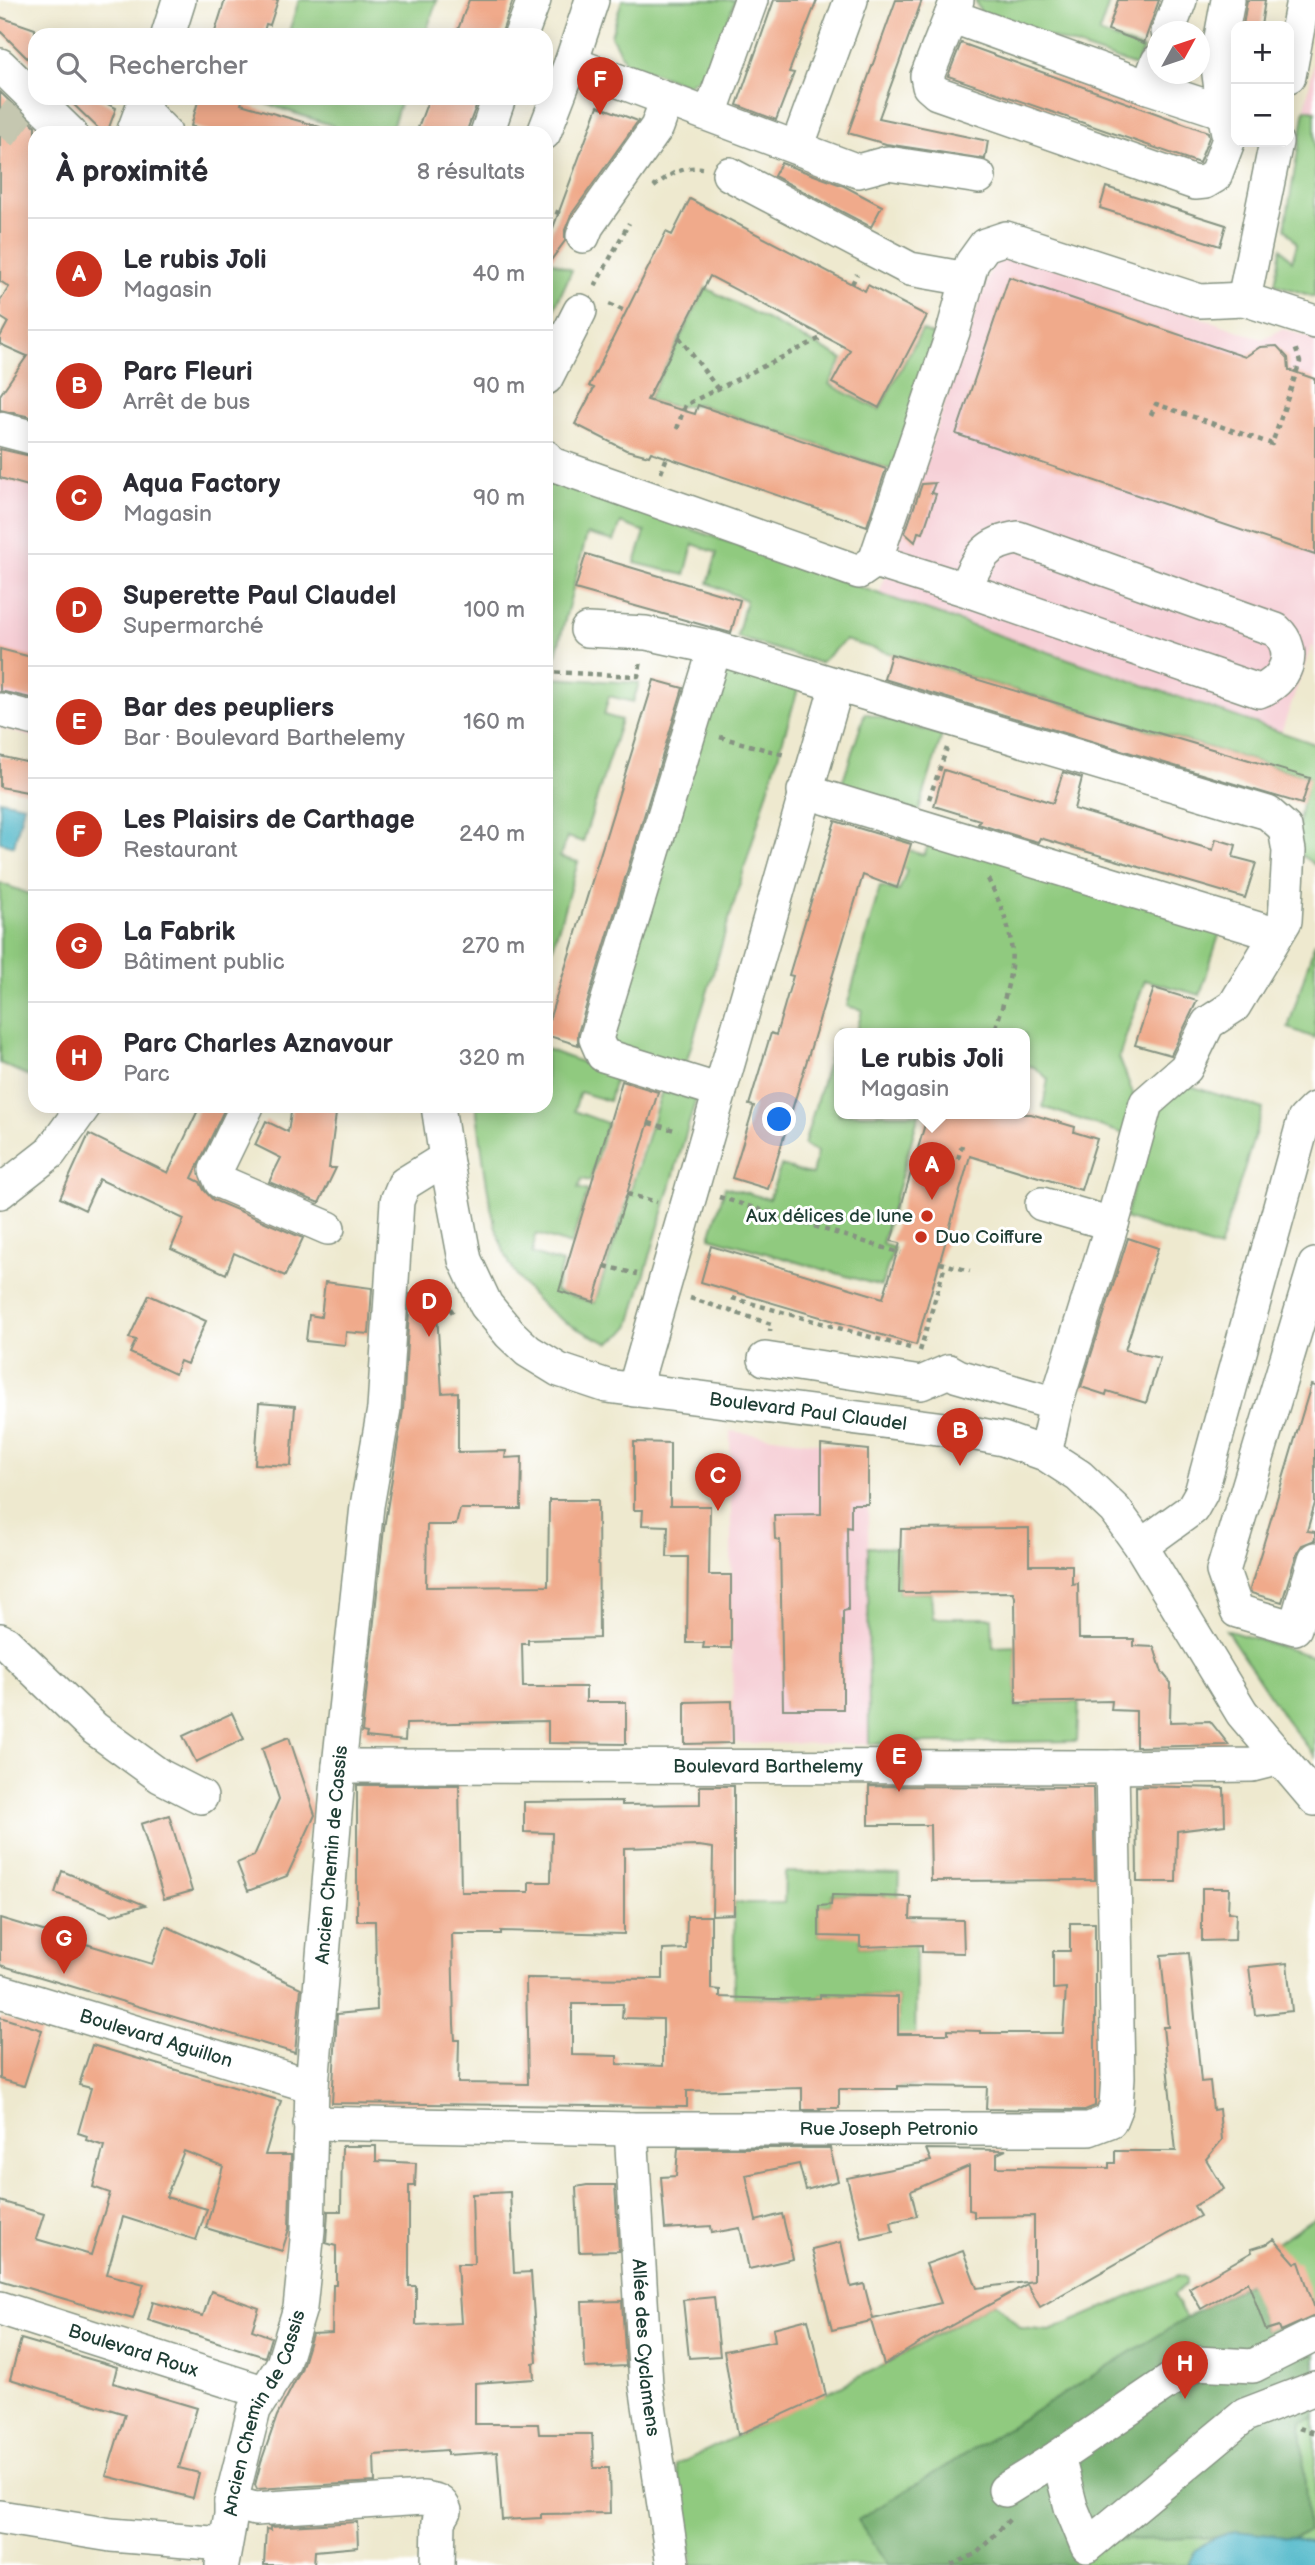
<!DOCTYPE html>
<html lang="fr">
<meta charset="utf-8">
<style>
body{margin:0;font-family:"Balsamiq Sans",sans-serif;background:#f7f7f7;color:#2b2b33}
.controls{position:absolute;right:21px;top:21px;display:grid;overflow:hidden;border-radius:14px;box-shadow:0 4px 18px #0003}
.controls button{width:63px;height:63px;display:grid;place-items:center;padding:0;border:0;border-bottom:2px solid #e1e1e2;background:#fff;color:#2b2b33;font:35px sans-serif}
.compass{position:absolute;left:1147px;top:21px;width:63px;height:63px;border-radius:50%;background:#fff;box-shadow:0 4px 18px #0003;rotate:50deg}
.you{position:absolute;left:780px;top:1120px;width:24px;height:24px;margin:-18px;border:5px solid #fff;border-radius:50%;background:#1a73e8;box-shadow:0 0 0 10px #1a73e833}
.badge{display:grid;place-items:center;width:46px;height:46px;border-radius:50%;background:#c8321e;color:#fff;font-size:23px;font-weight:700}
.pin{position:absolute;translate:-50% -58px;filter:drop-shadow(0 2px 4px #0008)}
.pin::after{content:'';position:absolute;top:37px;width:24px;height:21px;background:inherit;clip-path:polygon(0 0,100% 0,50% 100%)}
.popup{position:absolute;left:834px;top:1028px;width:196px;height:91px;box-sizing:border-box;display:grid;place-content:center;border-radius:14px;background:#fff;filter:drop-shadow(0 2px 5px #0005);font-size:23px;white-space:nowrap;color:#7c7c81}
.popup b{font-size:26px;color:#2b2b33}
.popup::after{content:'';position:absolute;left:50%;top:100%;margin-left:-14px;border:14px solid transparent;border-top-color:#fff}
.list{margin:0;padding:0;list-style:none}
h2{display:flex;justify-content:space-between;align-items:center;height:91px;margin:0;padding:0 28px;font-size:30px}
h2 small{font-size:23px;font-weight:400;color:#7c7c81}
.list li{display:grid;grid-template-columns:46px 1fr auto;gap:21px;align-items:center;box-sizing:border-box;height:112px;padding:0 28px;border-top:2px solid #e1e1e2}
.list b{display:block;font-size:26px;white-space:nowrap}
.list p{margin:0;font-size:23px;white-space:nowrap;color:#7c7c81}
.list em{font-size:23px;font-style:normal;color:#7c7c81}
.icon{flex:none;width:38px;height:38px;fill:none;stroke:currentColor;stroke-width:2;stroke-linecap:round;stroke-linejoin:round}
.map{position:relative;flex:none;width:1315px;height:2565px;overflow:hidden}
.search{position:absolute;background:#fff;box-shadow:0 4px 18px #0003;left:28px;top:28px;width:525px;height:77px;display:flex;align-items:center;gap:18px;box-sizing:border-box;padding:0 24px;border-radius:21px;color:#7c7c81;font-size:26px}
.panel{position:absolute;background:#fff;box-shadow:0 4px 18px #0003;left:28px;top:126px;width:525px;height:987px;border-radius:21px}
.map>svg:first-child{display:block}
.built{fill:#f6cfd6}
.green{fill:#90ca7f;stroke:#58845a;stroke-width:2;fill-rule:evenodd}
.forest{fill:#74ae6e;stroke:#4a7651;stroke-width:2}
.water{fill:#4bb6c8;stroke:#357a7e;stroke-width:2}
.building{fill:#f0aa8b;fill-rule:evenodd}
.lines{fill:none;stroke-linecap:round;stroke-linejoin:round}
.minor-tunnel{stroke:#c5c7b0;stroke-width:33;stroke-dasharray:33 17;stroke-linecap:butt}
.minor-casing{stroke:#869382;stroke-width:36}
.path{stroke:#869382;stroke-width:4.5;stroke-dasharray:5 5;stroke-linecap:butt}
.minor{stroke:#fff;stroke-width:33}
.poi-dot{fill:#c8321e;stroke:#fff;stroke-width:2.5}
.labels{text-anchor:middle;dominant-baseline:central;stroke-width:6;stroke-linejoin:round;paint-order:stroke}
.poi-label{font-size:19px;fill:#1f3d34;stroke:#fff;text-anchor:end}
.street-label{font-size:19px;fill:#1f3d34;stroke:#fff}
</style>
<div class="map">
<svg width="1315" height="2565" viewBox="0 0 1315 2565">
<rect width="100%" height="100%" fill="#fff"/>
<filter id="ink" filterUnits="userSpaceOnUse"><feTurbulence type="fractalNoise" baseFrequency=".0143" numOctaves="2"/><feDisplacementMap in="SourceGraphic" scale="14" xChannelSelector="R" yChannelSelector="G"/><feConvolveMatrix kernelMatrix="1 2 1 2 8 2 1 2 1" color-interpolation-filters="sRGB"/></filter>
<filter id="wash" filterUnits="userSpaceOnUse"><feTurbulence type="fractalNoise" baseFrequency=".00686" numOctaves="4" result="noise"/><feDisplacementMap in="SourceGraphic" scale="28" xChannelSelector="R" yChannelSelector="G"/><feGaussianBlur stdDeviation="1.57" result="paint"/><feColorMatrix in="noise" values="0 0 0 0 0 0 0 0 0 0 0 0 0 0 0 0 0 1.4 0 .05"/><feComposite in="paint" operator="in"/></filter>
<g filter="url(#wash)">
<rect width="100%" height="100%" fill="#eee9cf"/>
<path class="built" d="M1315,55V111L1305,109Z
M1019,254L1262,339L1283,329L1315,339V658L1312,644L1281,733L879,594L992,265L1005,255Z
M0,434L35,444V738L0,728Z
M730,1431L868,1450L869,1744L733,1743Z"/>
<path class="green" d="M299,0H437L425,35H288Z
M622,0H735L711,69L687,85L625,62L611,36Z
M975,0H1110L1099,33L1143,49L1136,66L981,14Z
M269,98H402L390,133H332L334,126L267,104Z
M1305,109L1315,111V297L1275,284L1281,248L1292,261L1297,244L1285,228Z
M546,259L572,270L546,327Z
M706,288L843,359L829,384L879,410L922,330L935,336L892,470L698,404L677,407L648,400Z
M546,479L1315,744V865L1294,850L1302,804L1309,777L845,640L820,663L737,637L746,600L708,583L717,553L693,544L685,575L635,563L645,532L621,523L614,541L587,534L550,678L639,683L633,702L609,696L604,715L621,720L583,842L567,837L560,857L578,862L546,970Z
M723,663L799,686L684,1070L606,1041Z
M865,713L942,735L918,813L840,789Z
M902,830L912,833L908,850L924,855L931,839L1222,926L1200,995L1145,980L1119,1057L1135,1099L1124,1134L1043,1107L1048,1079L1034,1067L1025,1065V1034H839V1114H919L882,1244L894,1248L881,1286L710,1237L725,1187L769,1199L781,1166L812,1175L817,1152L804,1145L837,1030L857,1031L862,1010L847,1006L880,886L899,891L907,870L891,863Z
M0,883L35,896V1079L0,1063Z
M1315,942V1038L1288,1028Z
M546,1049L616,1075L609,1101L580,1092L574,1111L607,1123L590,1181L582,1179L578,1188L588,1191L571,1245L536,1234L532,1254L562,1263L555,1291L595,1303L662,1091L696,1099L630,1325L622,1334L609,1343C487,1296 493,1219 476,1106H546Z
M1187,1085L1263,1109L1219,1249L1125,1218L1155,1111Z
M868,1547L898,1548L899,1593H931L933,1618H992L993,1647L1016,1646V1707L1029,1706V1703L1079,1702L1077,1741L869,1744Z
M1226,1630L1315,1657V1756L1286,1720Z
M785,1872L899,1874L898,1899L909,1918L916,1919L915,2086L898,2089V1997L821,1995L820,1998H734V1903H784ZM832,1895H885L884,1947H860V1936H819V1906L831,1905Z
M1315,2217V2565H692L676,2465L884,2365L994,2302L1021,2328L1050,2331L1179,2275L1186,2278V2284L1173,2295L1186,2318L1253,2281L1272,2246Z"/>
<path class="forest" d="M1253,2281L1259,2311L1266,2330L1279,2326L1283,2338L1303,2333L1301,2321L1315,2317V2418L1301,2422L1308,2532L1293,2538L1236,2531L1216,2537L1104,2541L1078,2565H888L858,2520L1201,2309Z"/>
<path class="water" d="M0,800L24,805L14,846L0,842Z
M1236,2531L1293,2538L1315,2545V2565H1188C1195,2543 1216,2537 1236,2531Z"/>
<g id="blocks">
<path class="building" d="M225,0H278L270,25L266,24L263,35H214Z
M469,0H513L501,35H456Z
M774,0H817L789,72L794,73L776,120L737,105Z
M896,0H922L879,118L988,141L985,159L886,144L848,133Z
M1118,0H1159L1144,43L1108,30Z
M1247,0H1265L1261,26H1243Z
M0,17L35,29V66L0,31Z
M961,43L1208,132L1209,137L1199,163L948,76Z
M0,92L35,126V418L0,410V395L27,356L0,344V337L8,322L0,317V301L9,287L0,281Z
M67,98H95L116,108L107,133H103Z
M199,98H243L241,104L320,127L319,133H213L191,126Z
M429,98H479L466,133H416Z
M598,106L638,121L571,215L565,230V241L546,267V247Z
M781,163L844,186L882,206L871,227L774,176Z
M1106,187L1226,225L1220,246L1100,208Z
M690,199L865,291L868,285L927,316L879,408L832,383L850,350L710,276L647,400L695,414L698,405L886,469L867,526L651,452L649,456L626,450L575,424L594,388L589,386L666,232L672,235Z
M1009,277L1245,357L1260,347L1277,346L1288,358L1289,370L1315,379V555L956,434Z
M0,449L35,457V488L0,478Z
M935,483L931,493L936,494L923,533L918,532L915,542L905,533L922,484Z
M586,554L740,600L731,633L575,589Z
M0,649L35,658V699L0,691Z
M891,654L1310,778L1302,804L884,679Z
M654,680L683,688L578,1033V1045L546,1035V1030Z
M0,756L34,764L27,792L0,787Z
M944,770L1053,803L1063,772L1082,778L1074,809L1213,850L1216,839L1236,845L1233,857L1256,863L1245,898L1040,838L1038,842L1027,839L978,824L980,820L934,806Z
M835,821L911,844L897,888L863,875L768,1189L732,1178L754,1106L749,1105L771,1033L776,1035L793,976L789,975Z
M1154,988L1197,1001L1171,1055L1135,1045Z
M622,1081L658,1092L594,1302L559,1291Z
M200,1106H226L192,1178L200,1182L204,1190L213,1200L303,1238L285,1276L234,1253L226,1274L171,1249L184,1219L99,1179L85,1210L60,1198L89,1134L168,1173Z
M292,1106H337L329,1168H336L319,1203L269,1182L281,1158L255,1145L266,1121L288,1132Z
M928,1114H1031L1075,1127L1074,1132L1097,1139L1081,1190L970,1156L916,1345L701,1282L711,1246L883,1298L900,1243L891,1241Z
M1128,1238L1158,1248L1125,1350L1160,1358L1146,1403L1107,1391L1106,1395L1081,1387Z
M325,1282L372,1288L369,1334L346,1332L345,1345L306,1341L309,1315L321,1317Z
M433,1292L437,1314L442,1393L458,1392V1452L506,1451L505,1458L522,1457L521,1509H460L456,1525H427L426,1587L548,1586L549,1500H598L599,1638L528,1640V1644H522L523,1687H586V1702H626V1744L548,1743V1721L406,1724L405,1741L366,1737L367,1733L362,1732L384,1528L403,1410L410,1294Z
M149,1295L206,1321L187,1364L180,1361L175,1374L130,1353L136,1340L129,1338Z
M1311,1385L1315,1386V1503L1307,1531L1315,1532V1540L1302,1545L1297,1553L1282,1602L1251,1593L1250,1589Z
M259,1403L295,1406L291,1466L255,1464Z
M634,1442L670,1443V1506H710L709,1575H731V1648H703L704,1643H687L688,1557H667L668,1526L642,1525L643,1510H634Z
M821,1445L868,1450V1504H851V1528L847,1527L848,1610L843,1611V1709H783L780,1540L775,1539L774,1515L821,1514Z
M1029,1528V1565H1072V1584L1078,1583L1079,1639H1134V1646L1154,1647L1162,1672L1171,1683L1170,1722L1210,1721L1229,1745L1136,1747V1711L1111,1710L1112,1701L1016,1703L1015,1597L1013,1592L899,1593L901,1529Z
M732,1701L733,1743L685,1744V1702Z
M232,1713L244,1739L196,1762L183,1736Z
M289,1737L315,1815L287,1876L248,1891L237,1863L254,1856L279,1799L262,1748Z
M357,1785H459L461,1892H529V1882H551L552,1833L524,1832V1802L622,1801V1805L700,1804V1786H734V1914L712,1915L713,1848L699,1846L624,1848V1934L501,1931V1934H452L454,2024L455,2040H459L458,2083L528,2084L526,1978L663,1979V1950L686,1949L687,1916H711V1989L720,1990V1997L774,1999L820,1998V1995L898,1997V2034H948V2030L980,2031V2033H1063L1066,1988L1053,1989V1951H1070V1923H1095V2106L1085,2110L986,2109L987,2087L898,2086V2089H839V2108H819L820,2110H802V2088L687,2091V2107L332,2103L337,2014L377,2010L375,1921H357ZM572,2004H623L622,2018L663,2019V2066L617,2064V2056L572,2055Z
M869,1786L1093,1787L1095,1880L931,1881L930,1825H869Z
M1136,1786L1224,1788L1225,1825L1177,1831L1176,1882H1137Z
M169,1815L192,1891L164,1899L141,1824Z
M62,1871L103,1888L145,1905L112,1915L55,1893Z
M1202,1888H1229L1228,1912L1236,1913L1235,1940L1202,1941Z
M832,1895L911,1897L910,1919L963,1920L964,1953L922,1952V1945L860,1947V1937L819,1936V1906L831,1905Z
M0,1918L152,1964L166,1926L236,1958L301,1988L295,2053L0,1965Z
M1189,1953L1201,2082L1210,2081L1213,2110L1219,2109L1222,2140L1206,2159L1224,2189L1194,2206L1200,2216L1040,2307L1027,2284L921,2342L884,2365L871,2321L832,2330L812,2249L841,2242L851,2287L864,2284L873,2319L941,2303L926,2264L963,2251L977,2288L1034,2281V2216L974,2217V2211L969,2210V2166L911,2191L917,2216L891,2222L893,2232L862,2239L847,2178L931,2161L926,2149L1006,2150L997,2154V2167L1109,2168V2163H1115V2151H1176L1163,2027H1168L1161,1955Z
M1287,1963L1292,2011L1255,2015L1249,1967Z
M0,2017L42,2030L24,2086L0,2079Z
M92,2045L281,2101L265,2155H291L289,2229L282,2251L206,2228L223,2166L184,2151L166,2197L207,2209L196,2240L123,2217L107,2274L144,2284L133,2319L0,2280V2201L44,2214L36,2239L91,2255L110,2193L93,2187L104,2146L86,2140L87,2136L78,2133L91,2088L79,2085Z
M342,2146H376V2161L416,2163L415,2186H409V2286H416V2325L461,2323L457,2264H474L472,2194L510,2192L514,2273L531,2272L537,2362L533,2363L534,2379L475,2383V2424H538L539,2434H592L594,2468H609L610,2513L541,2514V2518L502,2520L497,2452L447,2455V2450L374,2455L375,2482L257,2489L255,2485L261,2462L277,2416L301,2370L312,2334L332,2333L333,2285H336V2246L326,2243L328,2211H341Z
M678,2148H830L838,2181L806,2190L799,2164L746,2175L756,2221L782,2214L793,2259L749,2269L740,2228L712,2233L711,2226L665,2229L661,2177L676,2176Z
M587,2185H615L619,2251L579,2252L576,2187Z
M1274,2239L1295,2263L1299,2262L1315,2309V2316L1281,2331L1279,2326L1266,2330L1248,2282L1201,2309L1189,2288L1252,2252L1251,2249L1267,2244Z
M211,2291L259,2308L252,2330L271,2337L265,2357L148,2320L153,2302L203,2316Z
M714,2297L720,2356L689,2358L683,2300Z
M622,2301L626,2366L585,2368L582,2302Z
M808,2319L826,2395L738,2435L724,2351L775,2341L773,2328Z
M21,2339L117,2367L113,2383L197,2408L179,2468L199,2473L193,2498L106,2476L125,2414L10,2379Z
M357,2522L358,2547L315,2551L314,2565H264L266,2529L271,2530L270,2527Z"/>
</g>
</g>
<g filter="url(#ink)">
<use href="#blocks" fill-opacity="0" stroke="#869382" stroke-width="2"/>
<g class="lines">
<path class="minor-tunnel" d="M0,136L20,110"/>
<g class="minor-casing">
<g id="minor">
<path d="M957,0L951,16L1148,87"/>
<path d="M951,16L927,76L929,86L937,93L1195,183L1205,182L1215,176L1229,139L1224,112"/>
<path d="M1168,32L1180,0"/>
<path d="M168,35L179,0"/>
<path d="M521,35L534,0"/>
<path d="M1158,61L1148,87L1224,112L1217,59L1228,0"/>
<path d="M571,63L858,171L888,163L979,177"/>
<path d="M0,65L70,133"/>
<path d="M1289,76L1303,0"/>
<path d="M142,110L165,133"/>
<path d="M710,114L751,0"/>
<path d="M133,133L146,98"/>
<path d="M487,133L499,98"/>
<path d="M544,133L571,63L592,0"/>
<path d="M1276,142L1244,299L1315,322"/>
<path d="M797,147L851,0"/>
<path d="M729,174L910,269L967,279"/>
<path d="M583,236L587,226L657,127L667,99"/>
<path d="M546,378L580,311"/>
<path d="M0,429L35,438"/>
<path d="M546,457L549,463L859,572L875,561L953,332L972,263L985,245L1006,238L1200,301L1244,299"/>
<path d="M875,561L964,589L1259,691C1286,682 1299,651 1276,630L1018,538C983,543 978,560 964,589"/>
<path d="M587,630L646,633L715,648L837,685"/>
<path d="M715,648L596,1039L603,1055L720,1091"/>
<path d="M0,710L35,719"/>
<path d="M804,791L1275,934"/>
<path d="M247,1106L216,1170L221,1182L328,1228"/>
<path id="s1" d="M438,1106L446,1158L465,1260L486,1305L510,1334L528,1351L559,1370L607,1386L960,1431L1003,1439L1045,1454L1079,1476L1115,1510L1141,1546L1242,1713L1315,1799"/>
<path d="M0,1192L50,1153L84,1106"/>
<path d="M1042,1204L1112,1224"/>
<path d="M1315,1265L1223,1571L1237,1611L1295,1628L1315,1559"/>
<path d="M765,1359L921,1383L949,1371L958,1376L1056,1404"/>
<path d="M634,1390L837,685L1268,813L1285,828L1287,840L1289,851L1285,921L1234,1006L1208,1023L1186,1068L1146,1103L1112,1224L1056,1404L1045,1454"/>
<path d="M1141,1546L1192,1509L1201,1493L1304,1120L1315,1109"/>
<path d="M0,1640L6,1643L94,1728L160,1776L201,1797"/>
<path id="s2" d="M339,1766L1112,1767L1252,1765L1280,1758"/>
<path id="s3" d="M0,1991L312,2086"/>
<path id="s4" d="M310,2123L631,2129H1089L1110,2121L1116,2106L1118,2077L1112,1767"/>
<path id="s5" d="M631,2129L646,2385L673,2565"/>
<path id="s6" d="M0,2308L266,2393"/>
<path d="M1058,2457L1071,2507L1087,2546L1245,2415L1315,2388"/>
<path d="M1005,2490L1058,2457L1196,2363L1253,2366L1315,2335"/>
<path d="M231,2502L255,2509L423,2498C434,2500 441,2499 445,2511L439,2521L438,2565"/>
<path d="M0,2517L111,2535L224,2544"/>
<path id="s7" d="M222,2565L231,2515V2502L254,2410L283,2364L300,2308L308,2230L312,2086L339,1766L367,1506L384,1409L397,1201L404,1184L446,1158"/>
</g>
</g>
<path class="path" d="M654,187C668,175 682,166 702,168
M546,208L561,214
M852,284L857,274
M595,286L629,223
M609,304L627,312
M679,337L718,389
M1151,415L1156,404L1272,444L1300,362L1295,347
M677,429L685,405L825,336
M661,473L667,457
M546,672L638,676L641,661
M720,737L785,755
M929,799L947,748
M988,879C1022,945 1015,965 994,1034
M649,1123L678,1131
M958,1159L962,1145
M627,1194L657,1202
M719,1197L901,1253
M940,1263L970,1271
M605,1266L637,1274
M690,1298L771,1324L770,1331
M732,1298L910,1348
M447,1299L449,1307L455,1316
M920,1351L945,1265
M1299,2428L1315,2433
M951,2565L976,2554L1010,2519"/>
<use href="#minor" class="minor"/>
</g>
</g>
<g class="poi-dot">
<circle cx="927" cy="1216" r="7"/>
<circle cx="921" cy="1237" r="7"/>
</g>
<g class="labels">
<g class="poi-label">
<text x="913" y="1216">Aux délices de lune</text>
<text x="935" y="1237" text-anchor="start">Duo Coiffure</text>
</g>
<g class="street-label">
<text stroke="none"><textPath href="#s1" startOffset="558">Boulevard Paul Claudel</textPath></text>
<text stroke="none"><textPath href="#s2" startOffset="429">Boulevard Barthelemy</textPath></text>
<text stroke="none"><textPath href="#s7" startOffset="726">Ancien Chemin de Cassis</textPath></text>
<text stroke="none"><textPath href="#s3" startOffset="163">Boulevard Aguillon</textPath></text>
<text stroke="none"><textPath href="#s4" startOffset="579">Rue Joseph Petronio</textPath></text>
<text stroke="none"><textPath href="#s5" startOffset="219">Allée des Cyclamens</textPath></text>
<text stroke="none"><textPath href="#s6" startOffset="140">Boulevard Roux</textPath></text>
<text stroke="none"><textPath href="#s7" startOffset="159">Ancien Chemin de Cassis</textPath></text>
</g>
</g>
</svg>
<div class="controls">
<button>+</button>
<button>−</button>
</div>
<svg class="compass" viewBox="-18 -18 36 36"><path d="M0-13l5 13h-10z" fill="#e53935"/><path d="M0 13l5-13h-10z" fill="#7c7c81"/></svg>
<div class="you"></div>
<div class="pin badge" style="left:932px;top:1200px">A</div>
<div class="popup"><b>Le rubis Joli</b>Magasin</div>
<div class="pin badge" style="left:960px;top:1466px">B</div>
<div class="pin badge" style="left:718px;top:1511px">C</div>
<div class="pin badge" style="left:429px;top:1337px">D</div>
<div class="pin badge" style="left:899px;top:1792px">E</div>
<div class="pin badge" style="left:600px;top:115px">F</div>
<div class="pin badge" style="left:64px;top:1974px">G</div>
<div class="pin badge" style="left:1185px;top:2399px">H</div>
<div class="search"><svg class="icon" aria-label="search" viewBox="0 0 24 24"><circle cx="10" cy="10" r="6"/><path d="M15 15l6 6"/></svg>Rechercher</div>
<section class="panel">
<h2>À proximité<small>8 résultats</small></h2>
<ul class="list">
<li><span class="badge">A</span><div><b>Le rubis Joli</b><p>Magasin</p></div><em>40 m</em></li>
<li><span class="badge">B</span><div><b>Parc Fleuri</b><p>Arrêt de bus</p></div><em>90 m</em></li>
<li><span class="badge">C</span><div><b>Aqua Factory</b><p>Magasin</p></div><em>90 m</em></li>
<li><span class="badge">D</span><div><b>Superette Paul Claudel</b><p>Supermarché</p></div><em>100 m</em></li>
<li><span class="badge">E</span><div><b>Bar des peupliers</b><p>Bar · Boulevard Barthelemy</p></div><em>160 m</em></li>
<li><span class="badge">F</span><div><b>Les Plaisirs de Carthage</b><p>Restaurant</p></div><em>240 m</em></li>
<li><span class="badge">G</span><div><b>La Fabrik</b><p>Bâtiment public</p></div><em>270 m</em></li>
<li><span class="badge">H</span><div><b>Parc Charles Aznavour</b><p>Parc</p></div><em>320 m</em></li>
</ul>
</section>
</div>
